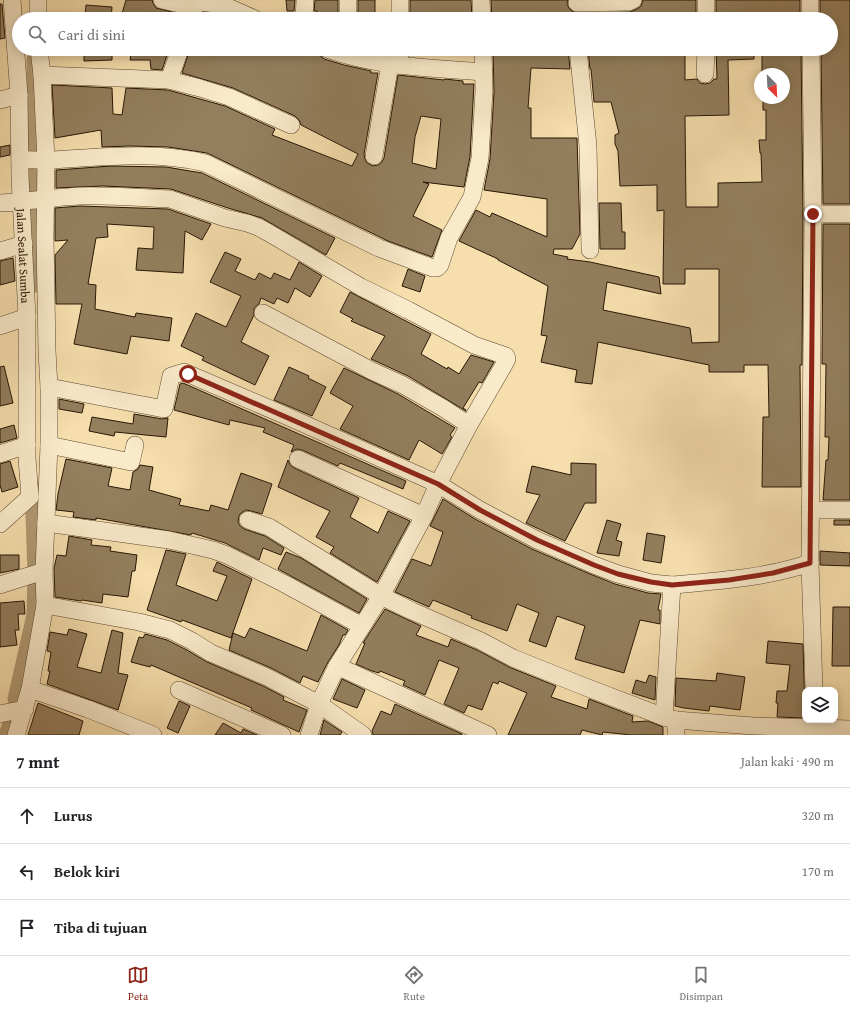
<!DOCTYPE html>
<html lang="id">
<meta charset="utf-8">
<style>
body{margin:0;font-family:"Gentium Book Plus",serif;background:#f6f6f6;color:#202124}
.controls{position:absolute;right:12px;bottom:12px;display:grid;overflow:hidden;border-radius:8px;box-shadow:0 2px 10px #0003}
.controls button{width:36px;height:36px;display:grid;place-items:center;padding:0;border:0;border-bottom:1px solid #e0e0e0;background:#fff;color:#202124;font:20px sans-serif}
.compass{position:absolute;left:754px;top:68px;width:36px;height:36px;border-radius:50%;background:#fff;box-shadow:0 2px 10px #0003;rotate:156deg}
.stop{position:absolute;width:12px;height:12px;margin:-9px;border:3px solid #8f2418;border-radius:50%;background:#fff}
.stop.end{background:#8f2418;border-color:#fff;box-shadow:0 1px 4px #0008}
.list{margin:0;padding:0;list-style:none}
h2{display:flex;justify-content:space-between;align-items:center;height:52px;margin:0;padding:0 16px;font-size:17px}
h2 small{font-size:13px;font-weight:400;color:#757577}
.list li{display:grid;grid-template-columns:26px 1fr auto;gap:12px;align-items:center;box-sizing:border-box;height:56px;padding:0 16px;border-top:1px solid #e0e0e0}
.list b{display:block;font-size:15px;white-space:nowrap}
.list em{font-size:13px;font-style:normal;color:#757577}
.icon{flex:none;width:22px;height:22px;fill:none;stroke:currentColor;stroke-width:2;stroke-linecap:round;stroke-linejoin:round}
.map{position:relative;flex:none;width:850px;height:735px;overflow:hidden}
.search{position:absolute;background:#fff;box-shadow:0 2px 10px #0003;left:12px;right:12px;top:12px;height:44px;display:flex;align-items:center;gap:10px;box-sizing:border-box;padding:0 14px;border-radius:22px;color:#757577;font-size:15px}
.sheet{height:220px;background:#fff}
nav{display:flex;justify-content:space-around;align-items:center;box-sizing:border-box;height:56px;border-top:1px solid #e0e0e0;background:#fff;font-size:11px;color:#757577}
nav a{display:grid;justify-items:center;gap:2px}
nav .on{color:#8f2418}
.map>svg:first-child{display:block}
.lines{fill:none;stroke-linecap:round;stroke-linejoin:round}
.canal{stroke:#b09a74;stroke-width:15}
.building{fill:#937e5d;stroke:#281706;fill-rule:evenodd}
.minor-casing{stroke:#5c4930;stroke-width:18}
.minor{stroke:#f9eaca;stroke-width:17}
.route{stroke:#8f2418;stroke-width:5}
.labels{text-anchor:middle;dominant-baseline:central;stroke-width:4;stroke-linejoin:round;paint-order:stroke}
.street-label{font-size:12px;fill:#281706;stroke:#f9eaca}
</style>
<div class="map">
<svg width="850" height="735" viewBox="0 0 850 735">
<rect width="100%" height="100%" fill="#f6dead"/>
<filter id="stains"><feTurbulence type="fractalNoise" baseFrequency=".005" numOctaves="4"/><feColorMatrix values="0 0 0 0 .2 0 0 0 0 .09 0 0 0 0 .02 0 0 0 .5 -.17"/></filter>
<radialGradient id="worn" r=".72"><stop offset=".6" stop-color="#630" stop-opacity="0"/><stop offset="1" stop-color="#630" stop-opacity=".3"/></radialGradient>
<g class="lines">
<path class="canal" d="M33,286L34,60
M15,699L34,615L35,574L32,486
M6,735L10,724"/>
</g>
<path class="building" d="M126,0H152L153,3L156,8L180,14L179,19H128L121,17Z
M286,0H295L294,11H287Z
M315,0H338V19H317V11H314Z
M358,0H375V19H358Z
M410,0H471L472,19L410,18Z
M491,0H568L567,4L569,8L573,12L577,13L630,12L637,9L641,6L643,0H696V19H492Z
M716,0H800V19H716Z
M820,0H850V204H823L821,49H831V19H820Z
M0,4H2L5,38L0,39Z
M86,5L112,7L111,19H85Z
M203,12L220,15L230,19H200L201,14Z
M84,49H112V60L84,61Z
M132,49H169L162,70L151,69L150,60H130Z
M190,49H306L318,54L324,59L344,65L371,71V73H378L364,154L365,159L367,163L373,166L378,165L381,163L384,158L398,75L444,80L445,79L463,81V84H474L470,157L464,187L423,182L429,184L413,216L442,230L432,257L388,241L207,153L168,147L129,146L102,147L101,130L55,138L52,85L112,88L113,114L122,115L126,88L168,90L225,106L275,129L272,135L352,166L358,154L301,125L299,120L295,116L233,88L182,73ZM421,116L441,119L436,169L412,163L415,137Z
M493,49L531,50V49H568L570,69L531,68L528,108H531V138H577L580,234L572,249H554L553,254L568,257L567,259L590,262L659,277L661,294L607,282L603,310L690,328L692,343L719,342V269H685V284H663L664,210L657,211V185L620,186L618,151L615,144V135L619,133L611,102H594L591,69H590L588,50L685,49V80L697,79L700,83L705,84L710,83L714,79H717L716,49H754V59L728,60L729,115L685,116L686,207H718V183L762,182L761,153H760L759,140H766V110H763V98H784V74H762V49H801L803,214L802,365H800L801,487H762L763,417H769L768,365H744V372H709V365L598,342L592,384L575,382L577,370L541,362L547,336L541,335L548,286L498,260V259L459,241L476,210L490,217L492,213L547,237V199L484,190L490,159L494,92Z
M10,145V155L0,157V147Z
M111,166L166,167L202,173L335,238L326,255L262,218L228,208L171,189L103,186L56,188V170Z
M599,203H621L622,232H625V249H600Z
M80,206L168,209L211,224L202,240L185,231L183,273L136,270L138,248L153,249L154,227L107,224L108,237L96,238L88,284L96,285L95,309L135,317L136,313L172,318L169,341L131,336L127,354L74,344L82,304H56L55,255L68,240L55,241V208Z
M823,224H850V500H823L826,460H828L829,437H825L826,364H822Z
M225,252L241,259L235,271L255,280L259,273L271,279L274,273L290,280L299,262L322,276L310,297L295,288L288,303L277,298L274,304L261,298L259,304L254,308V315L241,342L269,356L255,385L202,360L204,357L181,346L196,313L226,327L241,296L210,282Z
M13,258L15,281L0,285V261Z
M408,269L425,276L420,292L402,286Z
M350,292L431,334L421,354L447,369L448,367L459,374L471,355L494,362L482,383L479,382L463,408L466,410V411L408,376L371,359L385,336L351,321L353,319L340,312Z
M4,366L13,403L0,406V367Z
M289,367L309,376L308,378L326,387L312,416L274,400Z
M344,368L398,394L455,428L450,435L452,437L442,454L419,440L409,460L340,429L353,406L330,393Z
M183,383L406,481L403,489L340,463L338,466L302,450L297,449L291,452L294,445L263,432L265,428L230,420L229,425L174,410L180,384Z
M59,399L84,404L82,413L59,409Z
M134,414L162,419L168,418L166,437L115,432L114,436L89,431L92,417L133,424Z
M14,425L17,438L0,443V429Z
M66,459L112,468L108,486L130,490L133,472L138,469L140,465L153,467L149,490L181,499L179,505L209,511L211,505L228,510L241,473L272,484L262,514L251,511L246,510L241,513L239,516L238,522L240,526L244,529L265,536L284,548L281,555L263,548L259,560L225,543L192,533L191,535L96,518V520L73,517L74,512L56,510L58,494Z
M288,460L290,465L294,468L359,498L350,517L378,533L388,511L410,521L377,582L330,553L334,547L316,537L330,511L278,487Z
M10,461L18,487L2,492L0,485V464Z
M571,463L596,464V503H585L565,541L526,523L540,495L526,492L532,466L571,475Z
M443,499L475,519L532,549L590,574L615,584L648,593L661,594L658,610H660V624L640,620L624,673L575,659L585,626L557,616L546,647L529,641L539,613L517,604L507,631L471,618L472,616L433,600L429,607L395,592L412,559L431,566L443,532L430,526Z
M607,520L621,524L616,540L622,542L619,556L597,553Z
M834,520H850V525H834Z
M647,533L665,536L661,563L643,560Z
M69,536L92,540L91,545L111,547L110,551L137,555L135,571H132L128,597L103,594L102,603L82,600L81,601L55,597L54,568L57,555L66,556Z
M166,550L186,554L176,585L217,601L227,576L213,571L217,562L252,579L231,638L182,620L181,622L147,610Z
M820,551L850,553V566L820,565Z
M286,552L301,558L367,599L359,613L278,569Z
M0,555H19V569L0,573Z
M24,601L25,614H18L19,630H15L17,645L0,647V603Z
M833,607H850V666H832Z
M385,609L421,626L416,635L448,647L451,639L477,650L509,667L556,686L551,697L587,709L589,699L633,716L632,722L648,721L663,727V735H631L603,732L602,735L582,730L580,735H508L527,693L499,681L498,684L493,682L482,710L468,705L464,713L444,704L459,668L439,660L425,695L403,685L405,681L380,671L379,673L372,671L356,664L365,643H363Z
M321,615L348,630L345,635H343L339,645L328,662L318,682L303,676L300,683L271,668L229,650L233,633L245,638L250,628L307,651Z
M69,629L87,634L77,667L101,673L112,630L123,633L118,673L128,675L118,710L47,684L50,671H48L51,652L47,651L50,632L67,635Z
M145,634L167,640L187,650L207,662L263,686L284,697L283,700L307,710L299,732L251,710L252,708L172,674L151,665L150,667L131,662L139,637L143,638Z
M768,641L803,644L805,718L777,717L778,703H776L777,691H787L790,665L766,663Z
M717,673L745,677L740,710L710,706L709,711L684,708L675,706L676,678L716,681Z
M649,675L656,677L655,700L632,693L636,680L646,683Z
M342,679L365,690L357,708L333,699Z
M179,701L190,706L178,733L167,728Z
M38,703L83,721L79,735H28Z
M395,704L462,734V735H373L372,731L381,711L391,715Z
M324,720L342,732L340,735H320Z
M223,723L241,733L243,729L257,735H215Z"/>
<g class="lines">
<g class="minor-casing">
<g id="minor">
<path id="s1" d="M12,0L19,95L20,177L27,317V458L30,497"/>
<path d="M38,0V19"/>
<path d="M162,0L193,7"/>
<path d="M223,0V5L255,19"/>
<path d="M348,0V19"/>
<path d="M481,0L482,19"/>
<path d="M810,0V19"/>
<path d="M577,3L629,2L633,0"/>
<path d="M189,19L193,7L201,2L223,5"/>
<path d="M304,19L305,0"/>
<path d="M400,19V0"/>
<path d="M706,19V0"/>
<path d="M327,49C377,67 432,68 484,72"/>
<path d="M578,49L588,146L590,250"/>
<path d="M811,49L813,214L810,563L814,690"/>
<path d="M399,65L400,49"/>
<path d="M705,74L706,49"/>
<path d="M42,75L169,80L200,88L229,97L291,125"/>
<path d="M169,80L180,49"/>
<path d="M0,100L19,95"/>
<path d="M374,156L390,64"/>
<path d="M20,160C31,159 42,161 53,160C104,157 155,151 205,163L379,248L433,268H437L440,265L449,238L472,197L480,158L484,91L483,49"/>
<path d="M0,203C27,202 53,197 80,196C110,195 141,198 170,199L225,218L247,223L258,227L269,233L361,287L408,310L474,345L506,356L507,359L505,363L469,425L438,484L424,516L381,596L337,666L319,704L309,735"/>
<path d="M813,214H850"/>
<path d="M0,251L24,244"/>
<path d="M263,313L372,371L403,385L443,408L469,425"/>
<path d="M0,326L27,317"/>
<path d="M49,387L164,409L171,376L184,372L291,418L438,484L480,510L537,540L594,565L618,574L651,583L672,585L664,717L676,720V735"/>
<path d="M49,445L131,462L135,445"/>
<path d="M0,454L27,445"/>
<path d="M298,459L424,516"/>
<path d="M810,510H850"/>
<path d="M248,520L269,527L381,596L412,611L481,641L513,658L583,686L664,717"/>
<path d="M46,523L169,540L213,550L227,555L283,583L362,626"/>
<path d="M0,524L30,497"/>
<path d="M0,585L44,571"/>
<path d="M672,585C719,581 765,578 810,563"/>
<path d="M45,605L139,622L170,630L192,641L211,653L267,677L319,704L363,735"/>
<path d="M337,666L488,735"/>
<path d="M30,689L88,709L153,735"/>
<path d="M179,690L282,735"/>
<path d="M0,714L25,709"/>
<path d="M676,720L753,726L850,729"/>
<path d="M16,735L30,689L45,605L44,571L49,445V387L47,351L45,237L46,161L42,75L39,49"/>
</g>
</g>
<use href="#minor" class="minor"/>
</g>
<g class="lines">
<path class="route" d="M188,374L438,484L480,510L537,540L594,565L618,574L651,582L672,585L729,580L773,573L810,563L813,214"/>
</g>
<g class="labels">
<g class="street-label">
<text stroke="none"><textPath href="#s1" startOffset="256">Jalan Sealat Sumba</textPath></text>
</g>
</g>
<rect width="100%" height="100%" filter="url(#stains)"/>
<rect width="100%" height="100%" fill="url(#worn)"/>
</svg>
<div class="controls">
<button><svg class="icon" aria-label="layers" viewBox="0 0 24 24"><path d="M12 4l9 5-9 5-9-5zM3 14l9 5 9-5"/></svg></button>
</div>
<svg class="compass" viewBox="-18 -18 36 36"><path d="M0-13l5 13h-10z" fill="#e53935"/><path d="M0 13l5-13h-10z" fill="#757577"/></svg>
<div class="stop" style="left:188px;top:374px"></div>
<div class="stop end" style="left:813px;top:214px"></div>
<div class="search"><svg class="icon" aria-label="search" viewBox="0 0 24 24"><circle cx="10" cy="10" r="6"/><path d="M15 15l6 6"/></svg>Cari di sini</div>
</div>
<section class="sheet">
<h2>7 mnt<small>Jalan kaki · 490 m</small></h2>
<ul class="list">
<li><svg class="icon" aria-label="ahead" viewBox="0 0 24 24"><path d="M12 20V5M6 11l6-6 6 6"/></svg><div><b>Lurus</b></div><em>320 m</em></li>
<li><svg class="icon" aria-label="left" viewBox="0 0 24 24"><path d="M17 20v-9H6M10 6l-5 5 5 5"/></svg><div><b>Belok kiri</b></div><em>170 m</em></li>
<li><svg class="icon" aria-label="arrive" viewBox="0 0 24 24"><path d="M6 21V4h12l-3 4 3 4H6"/></svg><div><b>Tiba di tujuan</b></div></li>
</ul>
</section>
<nav>
<a class="on"><svg class="icon" aria-label="map" viewBox="0 0 24 24"><path d="M3 6l6-2 6 2 6-2v14l-6 2-6-2-6 2zM9 4v14M15 6v14"/></svg>Peta</a>
<a><svg class="icon" aria-label="directions" viewBox="0 0 24 24"><path d="M12 3l9 9-9 9-9-9zM9 14v-3h6M13 9l2 2-2 2"/></svg>Rute</a>
<a><svg class="icon" aria-label="saved" viewBox="0 0 24 24"><path d="M7 4h10v16l-5-4-5 4z"/></svg>Disimpan</a>
</nav>
